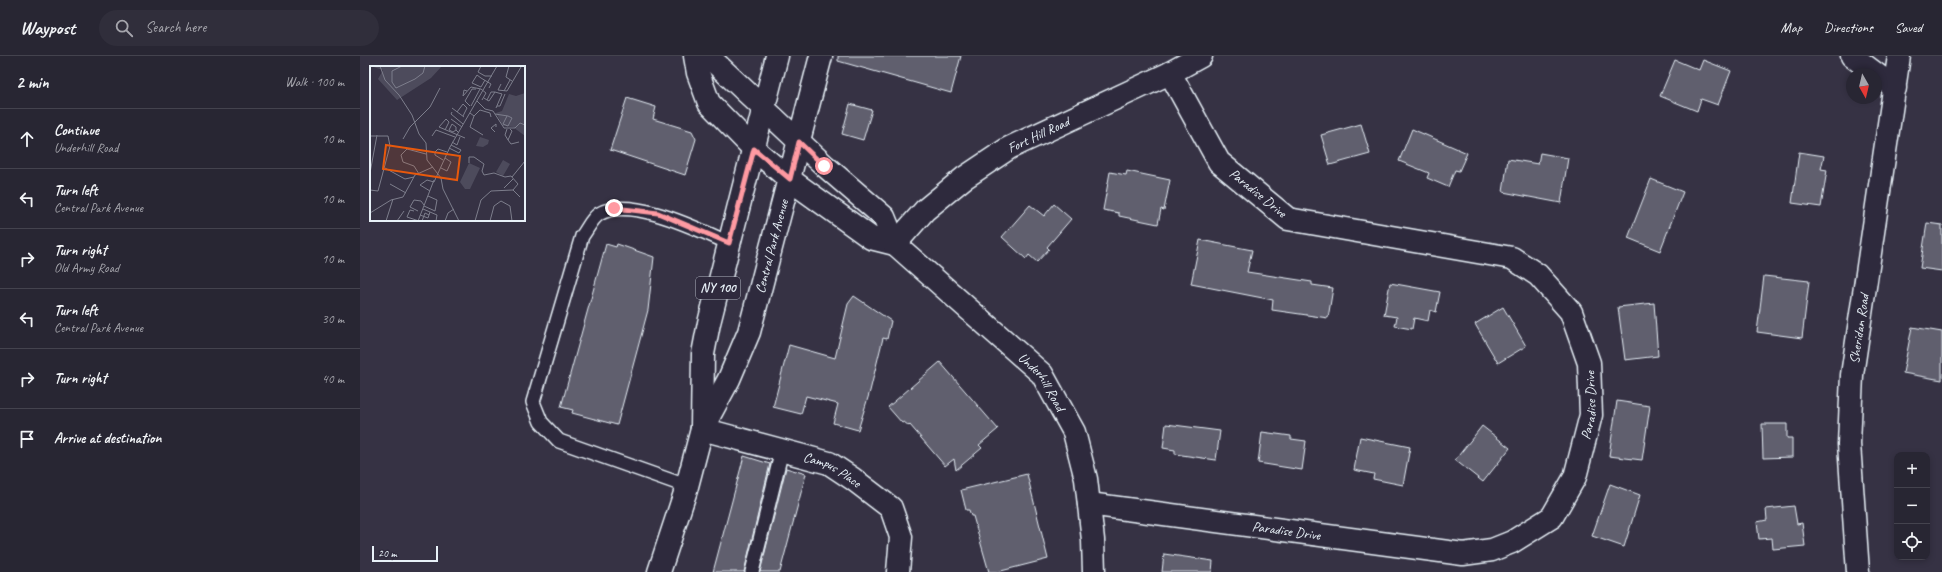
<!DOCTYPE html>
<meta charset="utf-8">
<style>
body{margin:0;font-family:Caveat,sans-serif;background:#302e3b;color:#f1f3f6}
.controls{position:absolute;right:12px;bottom:12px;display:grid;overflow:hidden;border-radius:8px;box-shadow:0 2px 6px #0003}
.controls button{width:36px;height:36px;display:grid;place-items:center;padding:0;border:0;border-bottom:1px solid #44434e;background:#282633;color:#f1f3f6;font:20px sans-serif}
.compass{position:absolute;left:1486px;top:12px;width:36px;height:36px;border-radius:50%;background:#282633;box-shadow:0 2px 6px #0003;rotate:172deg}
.scale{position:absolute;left:12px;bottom:10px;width:66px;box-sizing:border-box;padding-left:4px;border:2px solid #e8f1f8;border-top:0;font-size:11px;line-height:14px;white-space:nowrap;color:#e8f1f8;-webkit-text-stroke:3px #2f2a3d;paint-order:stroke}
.stop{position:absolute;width:12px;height:12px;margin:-9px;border:3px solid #ff9aa2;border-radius:50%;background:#fff}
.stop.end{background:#ff9aa2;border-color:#fff;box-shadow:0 1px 4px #0008}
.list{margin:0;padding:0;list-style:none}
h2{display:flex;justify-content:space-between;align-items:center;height:52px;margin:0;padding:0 16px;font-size:17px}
h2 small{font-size:13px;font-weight:400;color:#a5a5ac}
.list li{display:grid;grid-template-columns:26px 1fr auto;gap:12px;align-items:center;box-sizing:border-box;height:60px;padding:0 16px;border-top:1px solid #44434e}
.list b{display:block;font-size:15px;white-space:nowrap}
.list p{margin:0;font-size:13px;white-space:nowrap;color:#a5a5ac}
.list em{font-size:13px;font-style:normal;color:#a5a5ac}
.icon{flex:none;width:22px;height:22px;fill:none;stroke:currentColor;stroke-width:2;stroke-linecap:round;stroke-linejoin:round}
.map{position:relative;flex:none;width:1582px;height:516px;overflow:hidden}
header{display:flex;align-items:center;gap:24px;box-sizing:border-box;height:56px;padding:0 20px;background:#282633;border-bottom:1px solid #44434e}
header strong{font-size:19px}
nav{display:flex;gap:22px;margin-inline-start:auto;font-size:14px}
.search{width:280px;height:36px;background:#302e3b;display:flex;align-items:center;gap:10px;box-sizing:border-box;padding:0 14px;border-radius:22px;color:#a5a5ac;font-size:15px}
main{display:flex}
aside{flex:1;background:#282633}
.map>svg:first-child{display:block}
.building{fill:#605e6e;stroke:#e8f1f8}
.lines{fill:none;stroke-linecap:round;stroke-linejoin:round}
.lane-casing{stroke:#e8f1f8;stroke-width:16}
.street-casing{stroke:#e8f1f8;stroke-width:25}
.secondary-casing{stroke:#e8f1f8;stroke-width:25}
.primary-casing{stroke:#e8f1f8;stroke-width:25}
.lane{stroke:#2f2a3d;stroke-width:13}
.street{stroke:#2f2a3d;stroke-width:22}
.secondary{stroke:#2f2a3d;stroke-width:22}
.primary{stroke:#2f2a3d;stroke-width:22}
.route{stroke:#ff9aa2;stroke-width:5}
.labels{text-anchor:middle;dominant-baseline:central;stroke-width:3;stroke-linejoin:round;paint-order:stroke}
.shield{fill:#2f2a3d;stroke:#b0b5c0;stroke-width:1}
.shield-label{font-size:13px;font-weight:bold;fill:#e8f1f8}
.street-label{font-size:14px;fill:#e8f1f8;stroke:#2f2a3d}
.inset-road{fill:none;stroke:#7d7e8c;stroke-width:1}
.view{fill:#e8590c;fill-opacity:0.15;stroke:#e8590c;stroke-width:2}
.inset-edge{fill:none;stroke:#e8f1f8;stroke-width:2}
</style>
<header>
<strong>Waypost</strong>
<div class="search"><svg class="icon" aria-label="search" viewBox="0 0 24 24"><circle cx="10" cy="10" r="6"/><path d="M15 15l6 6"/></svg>Search here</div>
<nav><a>Map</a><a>Directions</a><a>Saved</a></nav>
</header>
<main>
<aside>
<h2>2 min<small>Walk · 100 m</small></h2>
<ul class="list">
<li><svg class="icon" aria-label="ahead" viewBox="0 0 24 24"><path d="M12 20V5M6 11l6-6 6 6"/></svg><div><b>Continue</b><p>Underhill Road</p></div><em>10 m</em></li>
<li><svg class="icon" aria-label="left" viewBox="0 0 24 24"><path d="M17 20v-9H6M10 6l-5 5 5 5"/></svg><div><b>Turn left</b><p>Central Park Avenue</p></div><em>10 m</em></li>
<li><svg class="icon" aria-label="right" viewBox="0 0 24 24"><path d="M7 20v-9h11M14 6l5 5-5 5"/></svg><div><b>Turn right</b><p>Old Army Road</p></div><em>10 m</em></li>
<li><svg class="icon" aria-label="left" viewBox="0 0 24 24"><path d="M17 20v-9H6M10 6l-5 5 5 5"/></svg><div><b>Turn left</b><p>Central Park Avenue</p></div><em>30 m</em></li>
<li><svg class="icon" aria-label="right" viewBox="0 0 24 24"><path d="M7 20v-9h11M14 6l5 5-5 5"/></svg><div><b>Turn right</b></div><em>40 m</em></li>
<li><svg class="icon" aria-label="arrive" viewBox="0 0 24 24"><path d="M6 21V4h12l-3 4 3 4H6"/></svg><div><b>Arrive at destination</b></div></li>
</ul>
</aside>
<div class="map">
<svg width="1582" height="516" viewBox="0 0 1582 516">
<rect width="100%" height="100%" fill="#363244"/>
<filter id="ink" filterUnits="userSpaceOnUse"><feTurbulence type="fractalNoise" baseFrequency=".025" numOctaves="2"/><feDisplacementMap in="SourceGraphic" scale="8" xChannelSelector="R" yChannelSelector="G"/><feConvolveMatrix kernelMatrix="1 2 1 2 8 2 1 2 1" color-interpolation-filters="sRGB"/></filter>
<g filter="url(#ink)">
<path class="building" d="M478,0H601L591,37L478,5Z
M1315,4L1339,14L1343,4L1371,15L1358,49L1341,43L1337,55L1300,40Z
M267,42L296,51L293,63L332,75L336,83L325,119L250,94Z
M490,48L512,54L503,84L482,78Z
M1001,68L1010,98L970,109L961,79Z
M1052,73L1107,97L1099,115L1095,114L1088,131L1067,122L1069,117L1039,105Z
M1439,96L1464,100L1461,113L1467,114L1461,151L1432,147Z
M1180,97L1208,102L1201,147L1143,136L1148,103L1178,108Z
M767,115L810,124L804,154L801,153L798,168L759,160V157L743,154L750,116L766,119Z
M1291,123L1323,136L1300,195L1268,182Z
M694,148L711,163L687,191L689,193L677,206L669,199L666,203L642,181L670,149L684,160Z
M1567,167L1582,169V215L1560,212Z
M840,184L892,194L887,216L952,226V229L973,232L968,262L912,254L913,244L831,228Z
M246,188L256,191L257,188L294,201L288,254L257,369L212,357L213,354L201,351Z
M1404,220L1449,225L1442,282L1397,276Z
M1030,227L1080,236L1076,256L1070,254L1068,265L1054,262L1052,273L1035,270L1037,261L1024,259Z
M494,240L531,265L527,283L523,282L510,335L498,374L473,367L478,348L446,340L441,358L413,351L429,289L475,302L488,248Z
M1294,247L1298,300L1265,304L1258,251Z
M1143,251L1166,290L1138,307L1115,268Z
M1552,271L1582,276V324L1543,317Z
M580,306L638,373L619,389L622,392L596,414L594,403L585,410L550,369L549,370L544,366L542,367L528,351Z
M1257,345L1290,350L1282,404L1249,400Z
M806,368L860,375L856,404L815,398V394L803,392Z
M1402,368H1427V382H1432V401L1403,402Z
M1122,370L1150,392L1123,426L1095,404Z
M902,376L931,380V383L946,385L942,414L898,407Z
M1000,381L1050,391L1043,429L1013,423L1014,418L994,414Z
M384,400L410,408L384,516H353Z
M426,412L446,418L420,516H400Z
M667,418L688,503L637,516H629L613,460H611L609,454H606L601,434Z
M1250,428L1280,439L1264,491L1232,480Z
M1434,450L1437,468L1442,467L1445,490L1413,493L1412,482L1399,483L1397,466L1407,464L1406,453Z
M804,498L853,505L852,516H802Z"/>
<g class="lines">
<g class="lane-casing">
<path id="lane" d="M326,430L199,385L181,366L173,346L222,180C227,174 232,162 239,158C270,139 339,174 369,187
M392,516L422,394"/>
</g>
<g class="street-casing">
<g id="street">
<path d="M1492,0L1535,32"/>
<path id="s1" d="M342,373L469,407L493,423L531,452L541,481L538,516"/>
<path id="s2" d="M729,448L1103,498L1132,494L1152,486L1192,461L1215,421L1231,359L1229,307L1211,256L1178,219L1152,202L928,163L859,106L810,17"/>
<path id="s3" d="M1498,516L1489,388L1492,319L1539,0"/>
</g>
</g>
<g class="secondary-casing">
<g id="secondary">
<path d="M335,0L338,17L349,47L394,93L429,123L511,182L535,188"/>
<path id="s4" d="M348,0L465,110L524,161L535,188L682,318L714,376L726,423L733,484L734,516"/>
<path id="s5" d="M535,188L565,154L604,122L649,92L810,17L841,0"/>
</g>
</g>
<g class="primary-casing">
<g id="primary">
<path d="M342,372L343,298L349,267L417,0"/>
<path id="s6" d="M299,516L326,434L342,373L369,323L389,276L461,0"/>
</g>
</g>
<use href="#lane" class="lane"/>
<use href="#street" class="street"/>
<use href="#secondary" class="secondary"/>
<use href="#primary" class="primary"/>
</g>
</g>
<g class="lines" filter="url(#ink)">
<path class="route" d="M254,152L298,157L369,187L394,93L430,123L439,86L464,110"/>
</g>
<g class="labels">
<rect class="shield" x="336" y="221" width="44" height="22" rx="3"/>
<g class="shield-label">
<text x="358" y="232">NY 100</text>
</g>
<g class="street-label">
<text stroke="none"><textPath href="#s5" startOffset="182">Fort Hill Road</textPath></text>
<text transform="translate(898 137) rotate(39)">Paradise Drive</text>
<text stroke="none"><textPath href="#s6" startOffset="346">Central Park Avenue</textPath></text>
<text stroke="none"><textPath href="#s3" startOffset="244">Sheridan Road</textPath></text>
<text stroke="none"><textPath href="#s4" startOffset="470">Underhill Road</textPath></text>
<text stroke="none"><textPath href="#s2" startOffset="595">Paradise Drive</textPath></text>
<text stroke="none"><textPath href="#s1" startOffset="137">Campus Place</textPath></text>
<text stroke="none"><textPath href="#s2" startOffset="199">Paradise Drive</textPath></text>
</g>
</g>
<g transform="translate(10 10)">
<rect width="155" height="155" fill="#363244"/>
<path d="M0,0H72L61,12L27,34L8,13L13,4Z" fill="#4d4b5c"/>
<path d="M155,27V70L143,61L133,60L126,47L132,45L139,28L146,30Z" fill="#4d4b5c"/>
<path d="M110,71L119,74L118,78L113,81L106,80ZM133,94L140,98L133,110L126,106ZM99,97L110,102L100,123H95L90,116Z" fill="#4d4b5c"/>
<path class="inset-road" d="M10,0L15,14L29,29L42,49L49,68L56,77L57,94L71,112M32,0L22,5V16L26,22L45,13L53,7L55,0M111,0L108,6L115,10H122M139,0L136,11L142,15M115,14L111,21L102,17L107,9L111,12L121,18L119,22M131,18L128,24L137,25L151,1M97,25L94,24L93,30L101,21L111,23L116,27L112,34M134,25L140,14M125,26L132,28L126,42M114,32L117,34L119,35L125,26H121L117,34M107,35L115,43L123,45L134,62H145L150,57L155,59M100,40L95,35L102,23H106M101,40L110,23M127,40H130L135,28M82,42L94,51M82,46L81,48L93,58M87,46L93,38L97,42L93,50M100,47L104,50L110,44L120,47L121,51M125,48L138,50L142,52L138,60L133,58L137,50M104,50L100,61L113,69M81,53L92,61M137,63L135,69L138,74L142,65L140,63M75,64L79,56L76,53L69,61L95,72M86,64L83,66L79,64L82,58L86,61V64L88,66M125,66L121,62L126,58V61M0,70H18L20,80L8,125L0,124M62,70L66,64L85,71M33,73L40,61L60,41L70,22M138,74L141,78L149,76M82,76L87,79L90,71M79,82L89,87L91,84L81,79M73,94L65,89V86L68,83L77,86M99,97V91H104L114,98L112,105L114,109L124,107L135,111L141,110L148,118L143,124M15,102L35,113L44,111M71,102L77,105L81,96L75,92M0,107L7,69M49,108L44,100L33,96L31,89L37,83L56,88M142,111L155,95M71,112L73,123L89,155M64,116L80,81L127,0M20,118L36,127M134,122L143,113M60,125L50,119L57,114L64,116M54,140L65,145L67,134L58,130M53,143L67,149L66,155M44,145L40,144L37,151L49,155M48,145L40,141L44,134L51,135L54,139M0,147L21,134L33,131L45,109L63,101M50,149L58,152L60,146M16,155L23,133M27,155L34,145M48,155L64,114M52,155L55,147L59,149M75,155L78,147L84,143M105,155L111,134L121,125L143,124L150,131M120,155L124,140L131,135L140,140L142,155"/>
<path class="view" d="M16,79L90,90L87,114L13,103Z"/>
<rect width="155" height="155" class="inset-edge"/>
</g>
</svg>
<div class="controls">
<button>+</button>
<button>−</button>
<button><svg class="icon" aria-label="locate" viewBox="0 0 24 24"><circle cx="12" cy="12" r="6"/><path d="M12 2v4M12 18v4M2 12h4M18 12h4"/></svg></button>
</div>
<svg class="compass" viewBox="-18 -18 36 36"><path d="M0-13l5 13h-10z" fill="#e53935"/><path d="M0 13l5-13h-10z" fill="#a5a5ac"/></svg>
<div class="scale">20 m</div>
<div class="stop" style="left:464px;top:110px"></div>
<div class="stop end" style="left:254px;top:152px"></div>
</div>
</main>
